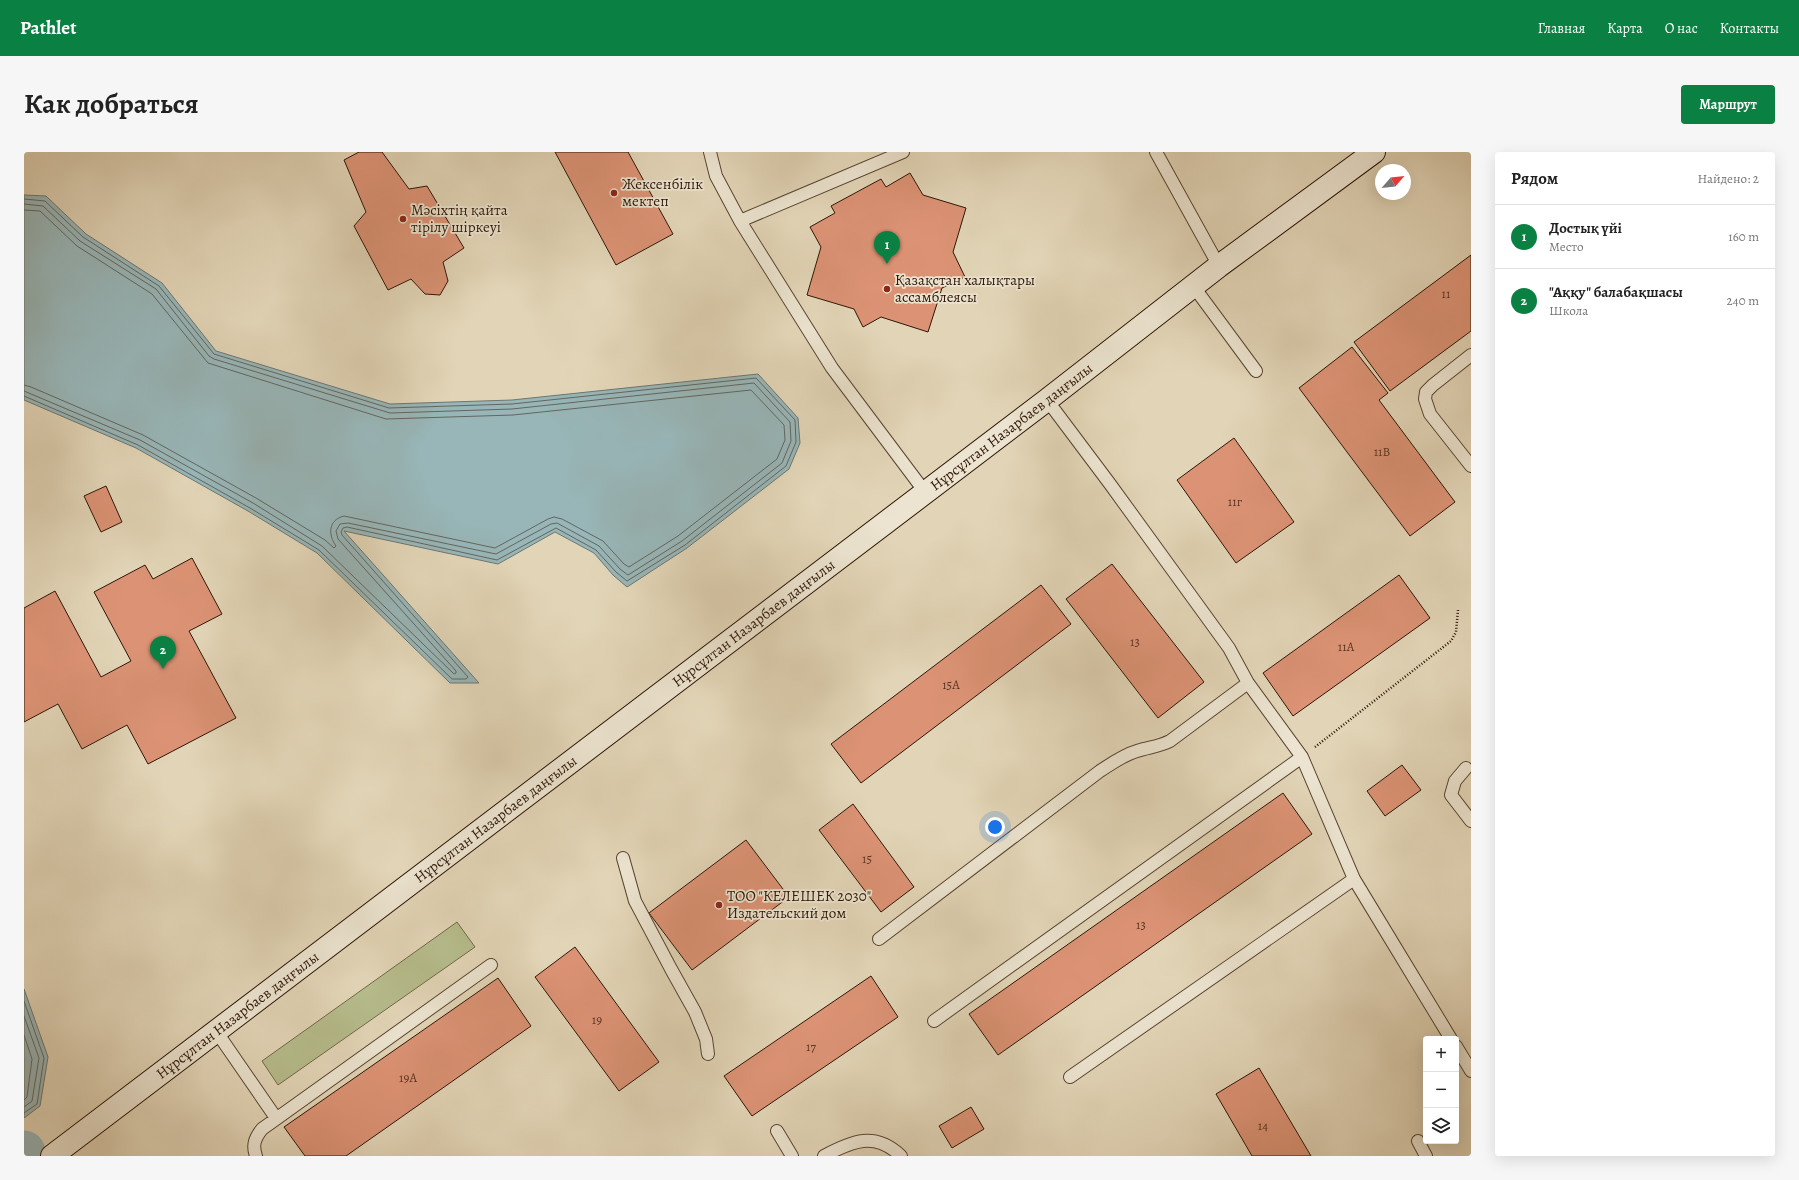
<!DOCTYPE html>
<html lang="ru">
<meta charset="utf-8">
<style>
body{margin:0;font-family:Alegreya,serif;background:#f6f6f6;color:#222}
.controls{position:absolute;right:12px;bottom:12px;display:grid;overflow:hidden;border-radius:4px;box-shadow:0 4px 16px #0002}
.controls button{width:36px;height:36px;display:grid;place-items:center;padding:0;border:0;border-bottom:1px solid #e0e0e0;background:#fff;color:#222;font:20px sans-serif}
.compass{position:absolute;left:1351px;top:12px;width:36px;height:36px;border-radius:50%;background:#fff;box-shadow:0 4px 16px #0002;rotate:62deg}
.you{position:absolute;left:971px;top:675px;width:14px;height:14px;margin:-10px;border:3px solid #fff;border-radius:50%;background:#1a73e8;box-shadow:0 0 0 6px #1a73e833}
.badge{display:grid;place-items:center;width:26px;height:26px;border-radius:50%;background:#0b8043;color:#fff;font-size:13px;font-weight:700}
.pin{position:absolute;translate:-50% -33px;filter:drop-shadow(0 1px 2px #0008)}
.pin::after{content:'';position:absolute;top:21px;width:14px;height:12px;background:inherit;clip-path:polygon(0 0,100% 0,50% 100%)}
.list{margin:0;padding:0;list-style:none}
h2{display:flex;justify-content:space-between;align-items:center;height:52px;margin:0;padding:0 16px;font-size:17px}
h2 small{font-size:13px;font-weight:400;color:#767676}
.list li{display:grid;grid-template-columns:26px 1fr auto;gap:12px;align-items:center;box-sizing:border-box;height:64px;padding:0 16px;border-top:1px solid #e0e0e0}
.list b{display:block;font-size:15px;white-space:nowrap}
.list p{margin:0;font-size:13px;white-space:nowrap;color:#767676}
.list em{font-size:13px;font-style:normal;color:#767676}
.icon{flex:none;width:22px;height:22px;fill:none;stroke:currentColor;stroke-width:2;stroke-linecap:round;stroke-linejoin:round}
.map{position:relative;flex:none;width:1447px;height:1004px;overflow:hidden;border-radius:4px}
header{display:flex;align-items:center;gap:24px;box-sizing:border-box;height:56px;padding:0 20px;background:#0b8043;color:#fff}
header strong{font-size:19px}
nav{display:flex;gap:22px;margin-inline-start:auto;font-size:14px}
.intro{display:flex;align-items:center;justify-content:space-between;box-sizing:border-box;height:96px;padding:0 24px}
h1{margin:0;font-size:28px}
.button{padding:10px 18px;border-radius:4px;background:#0b8043;color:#fff;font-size:14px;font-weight:700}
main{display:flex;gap:24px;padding:0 24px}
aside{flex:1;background:#fff;border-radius:4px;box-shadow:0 4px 16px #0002}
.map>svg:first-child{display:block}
.green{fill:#b6bc8c;stroke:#726949}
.water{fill:#98b6b8;stroke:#6d7671}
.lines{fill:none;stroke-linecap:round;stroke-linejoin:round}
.shore{stroke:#62665f;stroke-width:1}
.river{stroke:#98b6b8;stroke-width:43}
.building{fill:#dc9375;stroke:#2d1606}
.lane-casing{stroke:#5a4632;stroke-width:14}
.secondary-casing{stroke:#2d1606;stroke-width:24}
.path{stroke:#2d1606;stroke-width:2.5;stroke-dasharray:1 2;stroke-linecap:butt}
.lane{stroke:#ece4d0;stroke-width:12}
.secondary{stroke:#ece4d0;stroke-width:22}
.poi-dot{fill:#8f2418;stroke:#ece4d0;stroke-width:1.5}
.labels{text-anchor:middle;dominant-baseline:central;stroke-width:3.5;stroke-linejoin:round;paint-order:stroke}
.number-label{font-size:13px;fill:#593522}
.poi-label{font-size:15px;fill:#2d1606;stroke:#ece4d0;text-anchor:start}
.street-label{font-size:15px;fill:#2d1606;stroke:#ece4d0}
</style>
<header>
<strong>Pathlet</strong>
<nav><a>Главная</a><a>Карта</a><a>О нас</a><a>Контакты</a></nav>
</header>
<div class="intro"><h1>Как добраться</h1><a class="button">Маршрут</a></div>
<main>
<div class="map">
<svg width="1447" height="1004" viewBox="0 0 1447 1004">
<rect width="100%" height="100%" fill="#e2d5b7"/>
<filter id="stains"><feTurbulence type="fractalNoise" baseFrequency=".005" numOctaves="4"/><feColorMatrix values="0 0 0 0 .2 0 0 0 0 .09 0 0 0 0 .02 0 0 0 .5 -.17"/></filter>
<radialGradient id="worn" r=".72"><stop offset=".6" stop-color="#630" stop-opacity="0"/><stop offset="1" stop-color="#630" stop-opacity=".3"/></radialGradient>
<path class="green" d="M433,770L451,795L254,933L238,909Z"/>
<path class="water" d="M0,43L22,44L62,82L138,131L192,199L366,252L488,248L734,222L774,266L776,291L765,317L663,396L603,435L589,423L570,401L531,380L474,412L320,379L455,531H426L293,401L224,359L112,296L0,248Z
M0,837L24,905L16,954L0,966Z"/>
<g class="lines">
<path class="shore" d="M0,47L21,49L59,85L135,134L190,202L365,256L488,252L732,226L771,268L772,290L762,314L661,393L603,429L592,420L572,398L532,376L473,408L323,375L319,376L317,380L318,383L444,525L442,527H428L295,398L226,356L114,293L0,244
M0,52L19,54L56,89L132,137L185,204L190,207L366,261L488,257L730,231L766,270L767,289L758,311L658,389L604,423L596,417L575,394L533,371L527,372L472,402L324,371L316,372L312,379L314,387L432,519V521L430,522L298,394L229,351L116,288L0,239
M0,58L16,59L53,94L128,142L184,211L362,267L489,263L727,238L760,273L761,288L753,307L654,384L605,415L600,412L579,389L538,367L530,365L524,367L471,396L320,364C304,368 304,383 312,394L310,396L301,388L232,346L119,283L7,235L0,233
M0,849L20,906L13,952L0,961
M0,864L15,906L8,949L0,955
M0,883L8,907L3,945L0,948"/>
<path class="river" d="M0,1000L1,1004"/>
</g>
<path class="building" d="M335,0H358L385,37L403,34L440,96L419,110L424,129L416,143L401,142L387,127L364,138L330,74L342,60L320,8Z
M531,0H604L649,82L592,113Z
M886,21L899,43L942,56L929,100L941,125L918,136L904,180L857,165L839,175L830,157L783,143L797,95L786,75L811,61L807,54L857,27L862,35Z
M1447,103V179L1366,239L1330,190Z
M1328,195L1364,241L1355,248L1431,350L1386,384L1275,236Z
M1210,286L1270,370L1212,411L1153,328Z
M82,334L98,370L77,380L60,344Z
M168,406L198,462L165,479L212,566L124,612L103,573L58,597L34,552L0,570V456L31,439L77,525L107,509L70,440L121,413L129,427Z
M1088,412L1180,530L1134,566L1042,447Z
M1375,423L1406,466L1269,564L1239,521Z
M1017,433L1047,472L837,631L807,592Z
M1378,613L1397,638L1361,664L1343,639Z
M1259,641L1288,682L974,903L945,862Z
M829,652L890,735L857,760L795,678Z
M722,688L765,745L668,818L625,761Z
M551,795L635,910L595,939L511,825Z
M847,824L874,865L728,964L700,924Z
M474,826L507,874L322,1004H281L260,975Z
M1235,916L1287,1004H1228L1192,942Z
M947,955L960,977L928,996L915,974Z"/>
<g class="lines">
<g class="lane-casing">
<path id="lane" d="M686,0L692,24L716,69
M879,0L716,69L808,216L901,340
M1132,0L1195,114
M1170,135L1232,219
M1447,203L1409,233L1402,240L1401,247L1406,262L1447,314
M1023,248L1086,332L1205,496L1224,531L1278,605L1330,727L1427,887
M1442,616L1431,629L1427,643L1447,669
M599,706L611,749L647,817L671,860L682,887L684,902
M855,787L1076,619C1087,612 1099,603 1113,599C1125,595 1134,595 1146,589L1224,531
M910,869L1278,605
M192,879L252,966
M1432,894L1447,919
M1046,925L1330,727
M753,979L768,1004
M1394,989L1402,1004
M232,1004C228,993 231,986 238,977L467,813
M800,1004C828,989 851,979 877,1004"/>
</g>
<g class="secondary-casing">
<g id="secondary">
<path id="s1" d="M28,1004L1023,248L1195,114L1350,0"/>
</g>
</g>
<path class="path" d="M1291,595L1427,489L1432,480L1434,458"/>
<use href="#lane" class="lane"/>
<use href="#secondary" class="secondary"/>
</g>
<g class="poi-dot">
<circle cx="590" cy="41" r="4"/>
<circle cx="379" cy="67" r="4"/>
<circle cx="863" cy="137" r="4"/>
<circle cx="695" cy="753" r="4"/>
</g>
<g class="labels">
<g class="number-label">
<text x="1422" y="141">11</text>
<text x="1358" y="299">11В</text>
<text x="1211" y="349">11г</text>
<text x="1111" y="489">13</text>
<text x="1322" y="494">11А</text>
<text x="927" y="532">15А</text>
<text x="843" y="706">15</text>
<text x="1117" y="772">13</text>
<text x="573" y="867">19</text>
<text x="787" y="894">17</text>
<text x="384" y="925">19А</text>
<text x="1239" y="973">14</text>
</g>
<g class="poi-label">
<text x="598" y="32">Жексенбілік<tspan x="598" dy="17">мектеп</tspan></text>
<text x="387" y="58">Мәсіхтің қайта<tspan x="387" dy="17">тірілу шіркеуі</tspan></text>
<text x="871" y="128">Қазақстан халықтары<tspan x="871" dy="17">ассамблеясы</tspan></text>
<text x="703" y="744">ТОО "КЕЛЕШЕК 2030"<tspan x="703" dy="17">Издательский дом</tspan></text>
</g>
<g class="street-label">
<text stroke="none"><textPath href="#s1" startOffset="1205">Нұрсұлтан Назарбаев даңғылы</textPath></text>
<text stroke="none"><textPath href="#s1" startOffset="881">Нұрсұлтан Назарбаев даңғылы</textPath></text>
<text stroke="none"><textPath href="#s1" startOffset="557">Нұрсұлтан Назарбаев даңғылы</textPath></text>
<text stroke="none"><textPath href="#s1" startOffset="233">Нұрсұлтан Назарбаев даңғылы</textPath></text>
</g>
</g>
<rect width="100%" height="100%" filter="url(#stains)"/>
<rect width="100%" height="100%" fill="url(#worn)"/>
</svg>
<div class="controls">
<button>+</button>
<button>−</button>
<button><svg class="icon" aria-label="layers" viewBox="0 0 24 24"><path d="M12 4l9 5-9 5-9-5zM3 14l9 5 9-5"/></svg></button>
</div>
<svg class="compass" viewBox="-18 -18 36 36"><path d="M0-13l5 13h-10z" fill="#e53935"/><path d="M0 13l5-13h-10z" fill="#767676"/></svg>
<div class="you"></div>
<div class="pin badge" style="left:863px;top:112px">1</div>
<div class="pin badge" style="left:139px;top:517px">2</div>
</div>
<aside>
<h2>Рядом<small>Найдено: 2</small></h2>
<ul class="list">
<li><span class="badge">1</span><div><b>Достық үйі</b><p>Место</p></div><em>160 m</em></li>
<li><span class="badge">2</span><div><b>&quot;Аққу&quot; балабақшасы</b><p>Школа</p></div><em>240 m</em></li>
</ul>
</aside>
</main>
